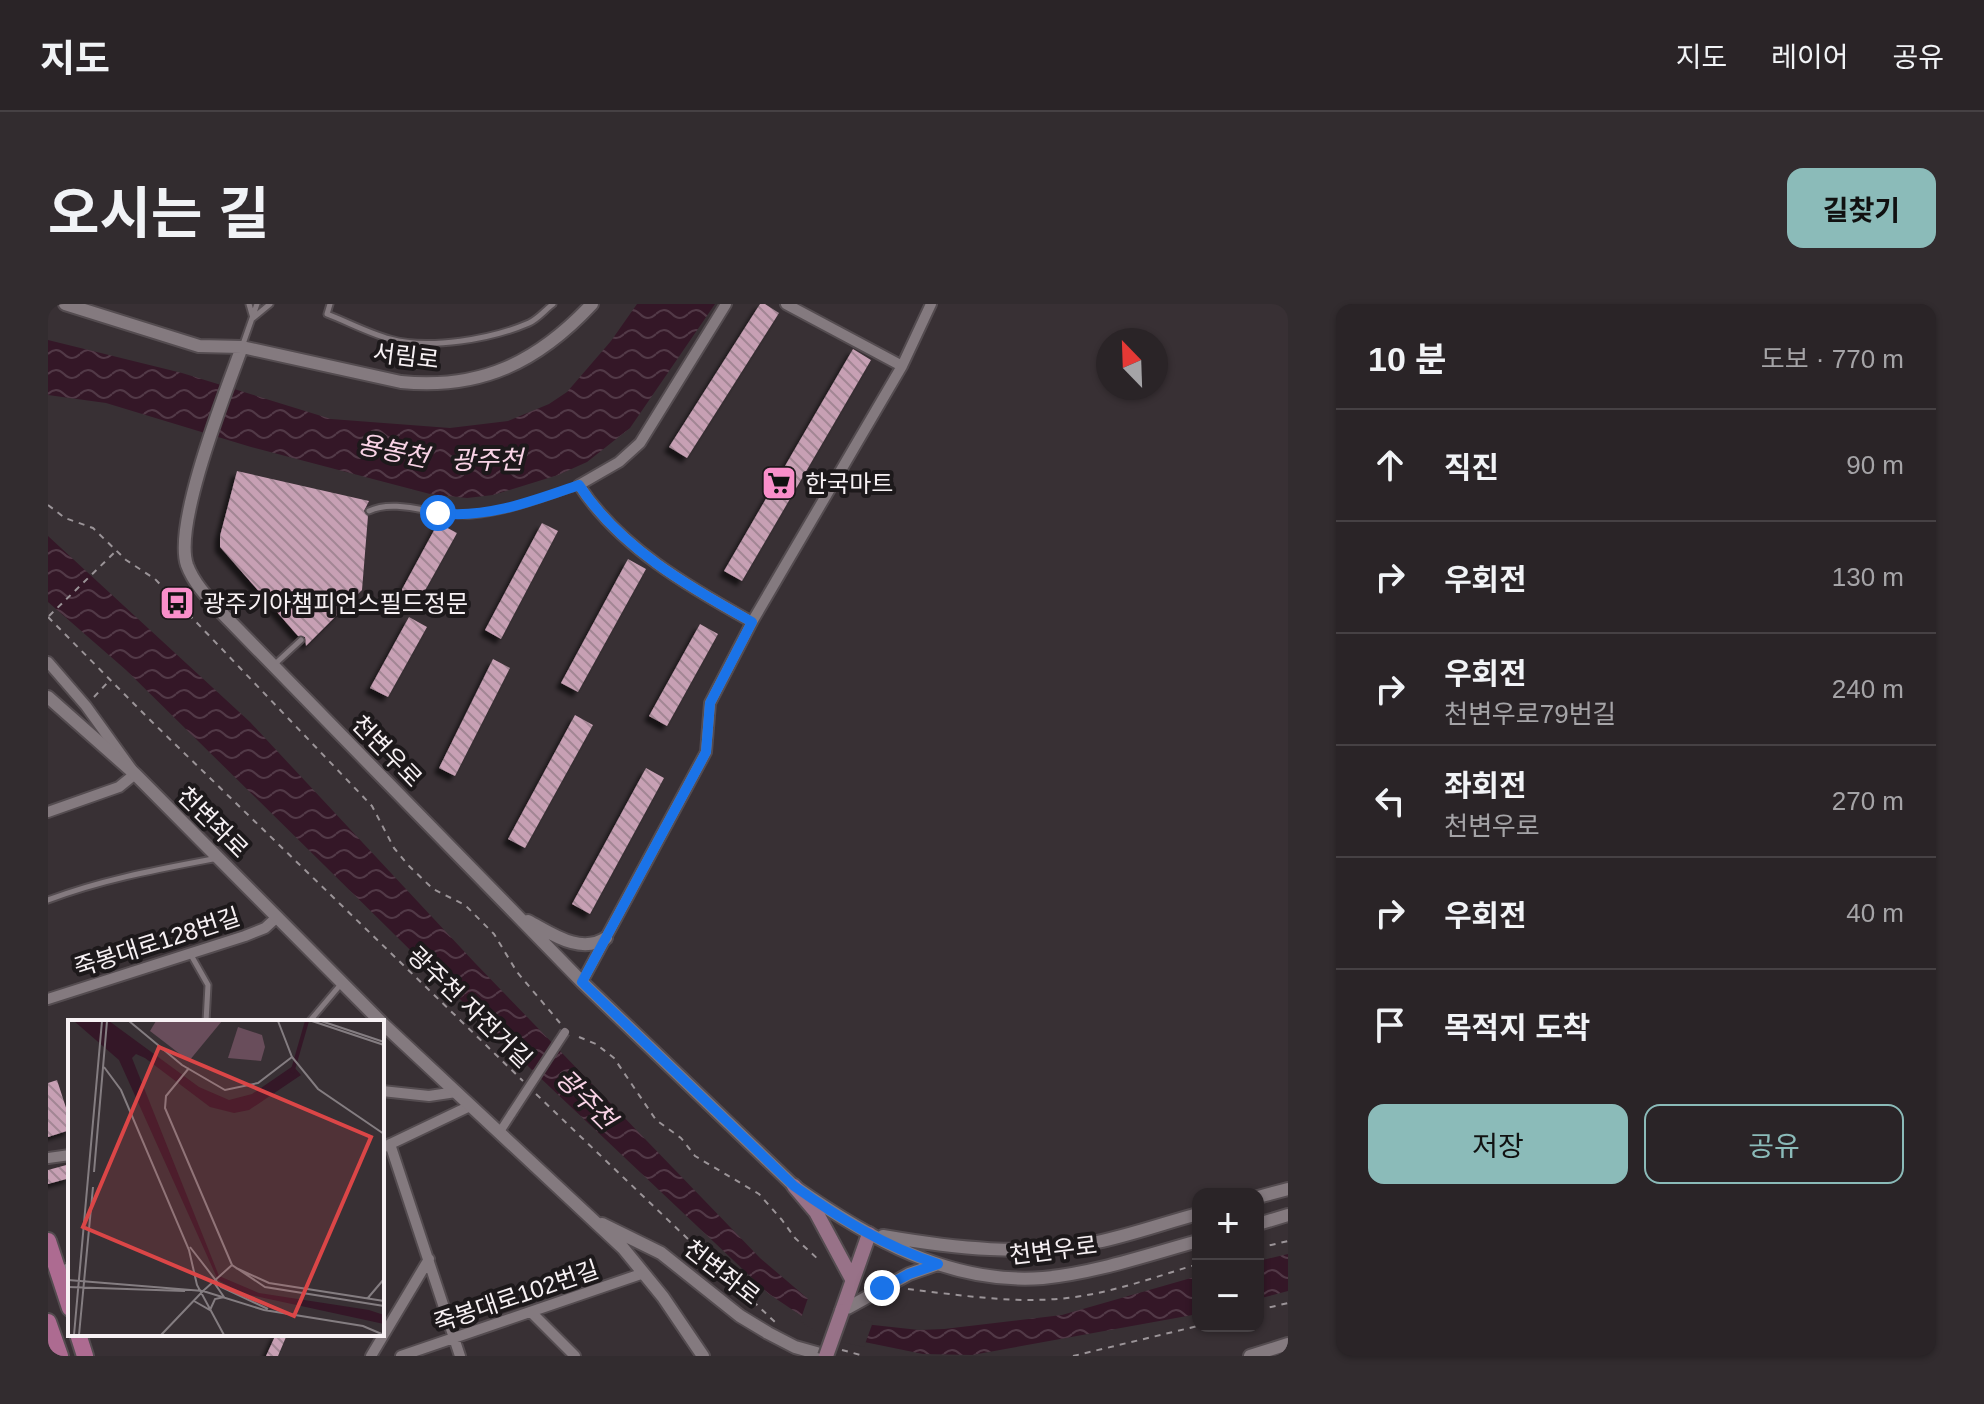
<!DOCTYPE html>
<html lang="ko">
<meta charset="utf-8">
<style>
body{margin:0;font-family:Helvetica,"Noto Sans KR",sans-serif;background:#322c2f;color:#f1f3f6}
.controls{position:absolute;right:24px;bottom:24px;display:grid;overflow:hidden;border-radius:16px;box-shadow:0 2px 6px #0004}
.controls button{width:72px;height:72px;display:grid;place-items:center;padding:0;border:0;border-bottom:2px solid #464144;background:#2a2427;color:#f1f3f6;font:40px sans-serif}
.compass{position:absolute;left:1048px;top:24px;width:72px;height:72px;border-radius:50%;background:#2a2427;box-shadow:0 2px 6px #0004;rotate:337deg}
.stop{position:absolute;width:24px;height:24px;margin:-18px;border:6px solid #1a73e8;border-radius:50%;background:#fff}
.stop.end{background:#1a73e8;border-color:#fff;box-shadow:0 2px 8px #0008}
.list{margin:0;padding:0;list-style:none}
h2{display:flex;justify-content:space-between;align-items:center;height:104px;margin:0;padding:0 32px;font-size:34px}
h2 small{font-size:26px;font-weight:400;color:#a5a4a7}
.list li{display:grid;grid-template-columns:52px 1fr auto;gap:24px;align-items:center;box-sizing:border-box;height:112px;padding:0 32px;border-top:2px solid #464144}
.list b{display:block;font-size:30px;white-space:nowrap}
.list p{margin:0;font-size:26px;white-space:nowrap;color:#a5a4a7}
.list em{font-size:26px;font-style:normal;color:#a5a4a7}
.actions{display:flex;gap:16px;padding:24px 32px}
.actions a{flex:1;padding:18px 0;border:2px solid #8bbbb9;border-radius:16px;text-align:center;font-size:28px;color:#8bbbb9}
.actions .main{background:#8bbbb9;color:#111}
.icon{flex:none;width:44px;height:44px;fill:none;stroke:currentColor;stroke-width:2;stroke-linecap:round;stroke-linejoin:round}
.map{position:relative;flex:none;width:1240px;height:1052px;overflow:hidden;border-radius:16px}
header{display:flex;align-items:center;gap:48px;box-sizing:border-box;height:112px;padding:0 40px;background:#2a2427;border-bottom:2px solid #464144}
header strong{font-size:38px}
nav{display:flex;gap:44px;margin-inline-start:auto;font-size:28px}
.intro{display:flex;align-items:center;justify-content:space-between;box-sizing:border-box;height:192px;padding:0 48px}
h1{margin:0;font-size:56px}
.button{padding:20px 36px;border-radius:16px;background:#8bbbb9;color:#111;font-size:28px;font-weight:700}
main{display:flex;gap:48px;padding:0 48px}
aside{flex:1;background:#2a2427;border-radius:16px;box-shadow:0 2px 6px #0004}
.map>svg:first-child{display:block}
.water{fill:url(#water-waves)}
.pier{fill:#383034}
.building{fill:url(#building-back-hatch);filter:url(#shadow)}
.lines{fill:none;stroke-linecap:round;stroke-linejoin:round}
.service-casing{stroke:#544c50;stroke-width:9}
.pedestrian-casing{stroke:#544c50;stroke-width:12}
.minor-casing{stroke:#544c50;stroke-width:14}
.tertiary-casing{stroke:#544c50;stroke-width:16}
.secondary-casing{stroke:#544c50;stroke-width:18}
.primary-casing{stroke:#544c50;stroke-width:20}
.path{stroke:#9b9498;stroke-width:2;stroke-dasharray:6 6;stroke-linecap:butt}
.service{stroke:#847a7f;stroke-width:5}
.pedestrian{stroke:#847a7f;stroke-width:8}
.minor{stroke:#847a7f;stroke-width:10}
.tertiary{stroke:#847a7f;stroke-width:12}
.secondary{stroke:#987288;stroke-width:14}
.primary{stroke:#ad6b91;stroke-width:16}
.pedestrian-bridge-casing{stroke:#544c50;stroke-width:12;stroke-linecap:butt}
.secondary-bridge-casing{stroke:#544c50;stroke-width:18;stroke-linecap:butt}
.pedestrian-bridge{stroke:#847a7f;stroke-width:8}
.secondary-bridge{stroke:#987288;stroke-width:14}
.route{stroke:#1a73e8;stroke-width:10}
.labels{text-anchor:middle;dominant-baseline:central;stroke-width:8;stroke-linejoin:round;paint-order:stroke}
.street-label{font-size:24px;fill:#f7f1f4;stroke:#1d191b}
.poi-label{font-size:24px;fill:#f7f1f4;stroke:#1d191b;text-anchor:start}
.water-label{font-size:26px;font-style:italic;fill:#f9d3e6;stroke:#1d191b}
.inset-river{fill:none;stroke:#341727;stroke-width:4}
.inset-road{fill:none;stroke:#847d81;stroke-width:2}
.view{fill:#db4647;fill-opacity:0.15;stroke:#db4647;stroke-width:4}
.inset-edge{fill:none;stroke:#f7f1f4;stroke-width:4}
</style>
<header>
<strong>지도</strong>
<nav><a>지도</a><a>레이어</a><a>공유</a></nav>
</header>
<div class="intro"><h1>오시는 길</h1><a class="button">길찾기</a></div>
<main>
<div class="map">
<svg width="1240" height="1052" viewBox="0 0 1240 1052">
<defs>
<pattern id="water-waves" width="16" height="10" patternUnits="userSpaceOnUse" patternTransform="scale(2)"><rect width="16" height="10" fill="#341727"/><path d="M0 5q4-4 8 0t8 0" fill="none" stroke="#523947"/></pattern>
<pattern id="building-back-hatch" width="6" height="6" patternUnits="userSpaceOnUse" patternTransform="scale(2)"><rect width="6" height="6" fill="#c7a0b4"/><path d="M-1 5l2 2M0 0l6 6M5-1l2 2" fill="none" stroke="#a28694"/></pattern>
<filter id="shadow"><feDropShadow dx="-5" dy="5" stdDeviation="2" flood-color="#0009"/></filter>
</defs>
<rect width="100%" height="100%" fill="#383034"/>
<path class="water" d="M589,0H667L582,124L539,158L510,171L445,191L419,194L382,190L203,143L58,99L0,91V36L134,69L283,115L402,124L460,117L501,100L519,88L563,37Z
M0,232L202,418L427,659L712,954L759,994L784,1011L807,1019L871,1026L896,1025L1014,1011L1150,972V1010L924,1051L875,1050L782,1031L721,990L485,767L78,366L0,298Z
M1240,950V987L1210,995V957Z"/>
<path class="pier" d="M761,991L785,1007L808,1015L825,1018L816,1043L780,1035L752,1017Z"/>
<path class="building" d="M712,0H717L731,9L639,154L621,143Z
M805,45L823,56L694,277L676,267Z
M189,167L321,197L316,207L320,212L314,286L258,342L257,333L250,332L172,243V232Z
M390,219L409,229L370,299L352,289Z
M494,219L510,227L453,335L437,326Z
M580,255L598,265L530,388L513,379Z
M361,313L379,323L340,393L322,384Z
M652,320L670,330L619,422L601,412Z
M445,355L462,364L407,472L391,464Z
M527,411L545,421L477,544L460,535Z
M598,464L616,474L542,610L524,600Z
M9,776L22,816V826L0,833V779Z
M22,860V874L0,880V866Z
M228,1030L238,1033L230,1052H218Z"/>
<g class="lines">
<g class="service-casing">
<path id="service" d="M201,0L205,14L222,0
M282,0L279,10C300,18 320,29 342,35C381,46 444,35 481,19C490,15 497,6 505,0
M195,40L209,0
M321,207C349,193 391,214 424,211C460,208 496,193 531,182
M226,361L253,336
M0,596C55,575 112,565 170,554
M143,651L160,681L158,718
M261,718L293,680"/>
</g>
<g class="pedestrian-casing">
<path id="pedestrian" d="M451,829L464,809"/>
</g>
<g class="minor-casing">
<path id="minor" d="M678,0L592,139L571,158L531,181C571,243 641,283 704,318
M738,0L854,62
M0,358L38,402L87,470L71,483L0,508
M534,678L658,448L662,399L704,318L854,62L883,0
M0,695L197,632L217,624L228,614
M334,787L381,792L408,788
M342,840L412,1052
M334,844L422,802
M0,854L22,851
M10,968L22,964
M484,1009L527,1052
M323,1052L381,955
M353,1052L596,969"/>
</g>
<g class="tertiary-casing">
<path id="tertiary" d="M17,0L151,42L194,43L353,78C433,86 490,58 544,0
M194,43C178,87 125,220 139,261C146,280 161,295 175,310L534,678L746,882C820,934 902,981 995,974C1047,969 1099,951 1150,937
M0,393L87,470L333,718
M480,617C503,629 532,651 558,634
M334,719L575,944L615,993L655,1052
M1210,893L1240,885
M554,920L613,949L692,1012L720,1029L747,1043L779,1052
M1210,920L1240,911
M835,932C905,944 979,953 1049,938C1083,931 1116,919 1150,910
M794,1007L861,970L890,960
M1202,1052L1240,1040"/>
</g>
<g class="secondary-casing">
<path id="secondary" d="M746,882L768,908L804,975
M794,1007L821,930"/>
</g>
<g class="primary-casing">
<path id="primary" d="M0,937L22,1004
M0,1018L12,1052
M30,1030L37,1052"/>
</g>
<path class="path" d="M0,201L17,214L45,224L78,256L107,275L324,502L346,544L360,561L385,585L417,601L446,630L469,668L512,719
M1,312L68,247
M0,313L100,414L475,777
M46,393L61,377
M531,733L548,740L566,754L608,816L633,834L647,852L711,890L734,916L747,934L772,957
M488,790L729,1020
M1210,944L1240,937
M860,985C911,991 967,1000 1019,994C1064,989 1107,973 1150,960
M1210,1006L1240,999
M794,1046L816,1052
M1025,1052L1150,1022"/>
<use href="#service" class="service"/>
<use href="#pedestrian" class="pedestrian"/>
<use href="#minor" class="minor"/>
<use href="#tertiary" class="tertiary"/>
<use href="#secondary" class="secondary"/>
<use href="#primary" class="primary"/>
<g class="pedestrian-bridge-casing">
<path id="pedestrian-bridge" d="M464,809L517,728"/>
</g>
<g class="secondary-bridge-casing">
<path id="secondary-bridge" d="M778,1052L794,1007"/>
</g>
<use href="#pedestrian-bridge" class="pedestrian-bridge"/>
<use href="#secondary-bridge" class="secondary-bridge"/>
</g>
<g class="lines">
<path class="route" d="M390,209C439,215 485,197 531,181C572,244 641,283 704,318L662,399L658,448L534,678L746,882C791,914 838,943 890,960L861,970L834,984"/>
</g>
<defs>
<g id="supermarket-square" transform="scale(1.8)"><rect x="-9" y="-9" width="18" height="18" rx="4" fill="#f98fca" stroke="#1d191b"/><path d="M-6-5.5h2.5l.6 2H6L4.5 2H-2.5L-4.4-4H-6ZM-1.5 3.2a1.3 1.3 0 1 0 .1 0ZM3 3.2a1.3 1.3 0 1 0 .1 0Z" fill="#111"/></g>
<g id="bus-square" transform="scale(1.8)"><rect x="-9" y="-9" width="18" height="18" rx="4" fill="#f98fca" stroke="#1d191b"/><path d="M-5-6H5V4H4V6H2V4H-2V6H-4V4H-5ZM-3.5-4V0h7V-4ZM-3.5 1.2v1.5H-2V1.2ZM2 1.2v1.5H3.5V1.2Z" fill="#111"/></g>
</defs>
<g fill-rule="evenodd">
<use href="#supermarket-square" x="731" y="179"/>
<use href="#bus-square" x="129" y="299"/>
</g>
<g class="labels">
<g class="street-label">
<text transform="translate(358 52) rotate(7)">서림로</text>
<text transform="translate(339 447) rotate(46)">천변우로</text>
<text transform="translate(165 518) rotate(45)">천변좌로</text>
<text transform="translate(109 638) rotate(-18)">죽봉대로128번길</text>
<text transform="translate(422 703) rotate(44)">광주천 자전거길</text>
<text transform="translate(1005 946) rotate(-7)">천변우로</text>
<text transform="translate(674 968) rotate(38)">천변좌로</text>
<text transform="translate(468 992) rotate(-19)">죽봉대로102번길</text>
</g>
<g class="poi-label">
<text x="757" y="179">한국마트</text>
<text x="155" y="299">광주기아챔피언스필드정문</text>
</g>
<g class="water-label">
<text transform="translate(345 147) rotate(12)">용봉천</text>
<text x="439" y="156">광주천</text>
<text transform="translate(538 795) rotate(45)">광주천</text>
</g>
</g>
<g transform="translate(20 716)">
<rect width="316" height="316" fill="#383034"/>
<path d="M170,7L194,15L197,27L193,41L160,38Z" fill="#694d5b"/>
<path d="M88,1H154L121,41L82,11Z" fill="#694d5b"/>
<path d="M6,1H41L131,67L161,80L184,74L225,46L233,55L181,90L166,93L142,87L77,38L68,34L64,38L151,256L191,273L301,290L316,295V304L173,273L150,260L51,40Z" fill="#341727"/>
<path class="inset-river" d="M224,53L239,1"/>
<path class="inset-road" d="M61,1L114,45L157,70L190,63L224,37M210,1L224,37L250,69L316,114M244,1L316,25M253,1L316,22M36,47L53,70L121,230L129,265L156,315M121,48L98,76L97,88L164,245L197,267L316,286M26,152L39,1M122,227L153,267L200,289M168,248L201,263L316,281M0,260L135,271L164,245M0,267L117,271M135,271L196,290L295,306L316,315M299,279L316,259M126,281L142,290L147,279L156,277L147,264M6,315L34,1M11,315L25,167M93,315L135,271"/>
<path class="view" d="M91,27L303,117L226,296L15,207Z"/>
<rect width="316" height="316" class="inset-edge"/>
</g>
</svg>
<div class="controls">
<button>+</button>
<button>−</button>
</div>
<svg class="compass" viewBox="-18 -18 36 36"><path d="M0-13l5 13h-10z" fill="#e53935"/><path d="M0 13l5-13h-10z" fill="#a5a4a7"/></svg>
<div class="stop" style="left:390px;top:209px"></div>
<div class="stop end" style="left:834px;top:984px"></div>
</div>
<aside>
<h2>10 분<small>도보 · 770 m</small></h2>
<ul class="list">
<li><svg class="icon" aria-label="ahead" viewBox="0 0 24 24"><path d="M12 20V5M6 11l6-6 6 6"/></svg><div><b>직진</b></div><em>90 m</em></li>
<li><svg class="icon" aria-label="right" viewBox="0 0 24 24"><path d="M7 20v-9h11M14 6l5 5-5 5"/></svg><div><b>우회전</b></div><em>130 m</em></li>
<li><svg class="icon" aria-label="right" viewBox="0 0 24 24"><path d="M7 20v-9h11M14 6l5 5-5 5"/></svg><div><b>우회전</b><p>천변우로79번길</p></div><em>240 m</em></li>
<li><svg class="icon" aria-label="left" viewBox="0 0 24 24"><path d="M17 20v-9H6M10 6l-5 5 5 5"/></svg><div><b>좌회전</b><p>천변우로</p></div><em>270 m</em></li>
<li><svg class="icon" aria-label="right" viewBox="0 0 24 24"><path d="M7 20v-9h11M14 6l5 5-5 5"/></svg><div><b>우회전</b></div><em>40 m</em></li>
<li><svg class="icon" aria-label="arrive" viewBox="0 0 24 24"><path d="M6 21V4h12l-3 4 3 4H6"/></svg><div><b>목적지 도착</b></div></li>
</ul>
<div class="actions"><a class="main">저장</a><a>공유</a></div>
</aside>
</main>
